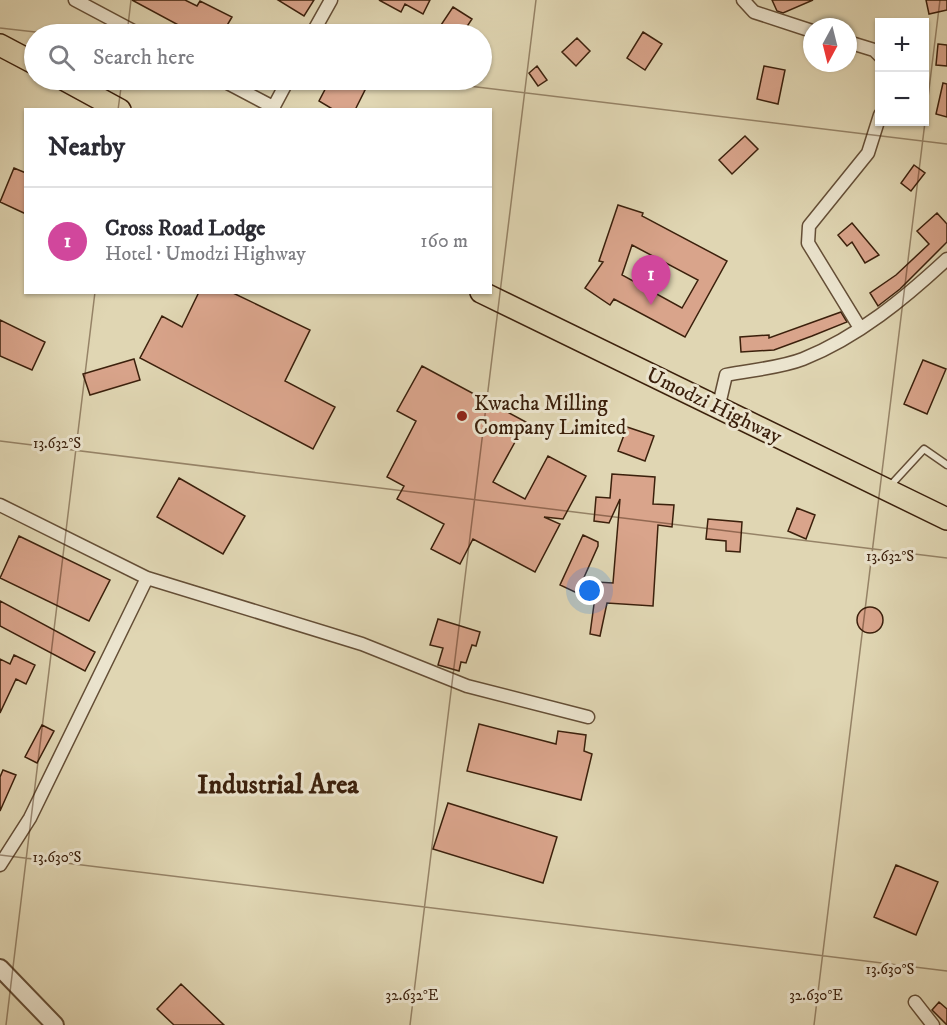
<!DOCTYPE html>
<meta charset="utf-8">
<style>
body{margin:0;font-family:"IM FELL DW Pica",serif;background:#f2f2f3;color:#2b2b33}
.controls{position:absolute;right:18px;top:18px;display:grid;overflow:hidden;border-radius:0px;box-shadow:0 2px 4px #0004}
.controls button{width:54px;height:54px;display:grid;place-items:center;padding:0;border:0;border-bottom:2px solid #e1e1e2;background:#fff;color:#2b2b33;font:30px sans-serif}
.compass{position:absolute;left:803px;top:18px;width:54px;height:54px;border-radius:50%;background:#fff;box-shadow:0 2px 4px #0004;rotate:187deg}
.you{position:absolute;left:590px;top:591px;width:21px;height:21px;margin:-15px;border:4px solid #fff;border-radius:50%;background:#1a73e8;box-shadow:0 0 0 9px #1a73e833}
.badge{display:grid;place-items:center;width:39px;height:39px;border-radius:50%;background:#1a73e8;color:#fff;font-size:20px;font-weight:700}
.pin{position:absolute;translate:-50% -50px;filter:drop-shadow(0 2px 3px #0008)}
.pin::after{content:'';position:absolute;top:32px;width:21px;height:18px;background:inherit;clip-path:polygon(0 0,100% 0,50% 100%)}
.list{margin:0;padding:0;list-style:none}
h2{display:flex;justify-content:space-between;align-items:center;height:78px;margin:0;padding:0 24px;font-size:26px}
h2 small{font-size:20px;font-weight:400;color:#7c7c81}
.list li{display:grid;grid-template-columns:39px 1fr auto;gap:18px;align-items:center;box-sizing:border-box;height:108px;padding:0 24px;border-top:2px solid #e1e1e2}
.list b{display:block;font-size:22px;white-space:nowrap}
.list p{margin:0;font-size:20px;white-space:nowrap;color:#7c7c81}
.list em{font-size:20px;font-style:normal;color:#7c7c81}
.icon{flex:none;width:33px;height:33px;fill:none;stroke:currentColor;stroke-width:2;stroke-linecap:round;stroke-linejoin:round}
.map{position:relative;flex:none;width:947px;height:1025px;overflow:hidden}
.search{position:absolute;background:#fff;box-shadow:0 2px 4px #0004;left:24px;top:24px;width:468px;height:66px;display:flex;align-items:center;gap:15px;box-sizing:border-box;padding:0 21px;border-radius:33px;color:#7c7c81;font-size:22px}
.panel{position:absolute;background:#fff;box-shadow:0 2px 4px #0004;left:24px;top:108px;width:468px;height:186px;border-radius:0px}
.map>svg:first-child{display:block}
.building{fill:#d9a48b;stroke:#3b200c;stroke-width:1.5;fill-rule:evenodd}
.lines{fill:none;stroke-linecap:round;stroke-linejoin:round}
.service-casing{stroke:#644e36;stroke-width:9}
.minor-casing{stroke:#644e36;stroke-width:15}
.tertiary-casing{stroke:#644e36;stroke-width:20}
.trunk-casing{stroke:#3b200c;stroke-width:24}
.service{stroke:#ebe4ce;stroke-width:6}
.minor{stroke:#ebe4ce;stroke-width:12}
.tertiary{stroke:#ebe4ce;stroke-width:16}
.trunk{stroke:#e0d6b3;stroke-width:21}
.ticks{fill:none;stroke:#3b200c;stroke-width:1.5;stroke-opacity:0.45}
.poi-dot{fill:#8f2418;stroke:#ebe4ce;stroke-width:2}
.labels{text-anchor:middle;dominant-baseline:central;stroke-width:6;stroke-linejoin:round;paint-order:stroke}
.poi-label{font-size:21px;fill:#3b200c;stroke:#ebe4ce;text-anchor:start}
.street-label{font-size:21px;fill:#3b200c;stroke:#ebe4ce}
.district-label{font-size:27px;font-weight:bold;fill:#3b200c;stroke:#ebe4ce}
.ticks-label{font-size:15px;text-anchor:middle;fill:#3b200c;stroke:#ebe4ce;stroke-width:6;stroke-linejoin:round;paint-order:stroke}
</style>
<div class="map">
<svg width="947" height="1025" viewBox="0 0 947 1025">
<rect width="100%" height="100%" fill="#e0d6b3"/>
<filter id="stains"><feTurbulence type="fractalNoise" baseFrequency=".00333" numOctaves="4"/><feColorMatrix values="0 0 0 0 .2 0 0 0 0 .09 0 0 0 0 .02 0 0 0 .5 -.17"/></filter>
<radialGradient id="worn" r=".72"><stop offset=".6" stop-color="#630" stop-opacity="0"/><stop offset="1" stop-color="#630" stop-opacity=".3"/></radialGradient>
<path class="building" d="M132,0H185L197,6L200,1L232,17L222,34H195Z
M278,0H314L304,16Z
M379,0H430L423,14L405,4L401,12Z
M772,0H813L783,13L777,11Z
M926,0H947V10L929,14Z
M453,7L472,19L462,34H435Z
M643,32L662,44L645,70L627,58Z
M577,38L590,51L576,66L562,52Z
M938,44L947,45V66L936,65Z
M537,66L547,80L538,86L529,73Z
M764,66L785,70L778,104L757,99Z
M330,80H346L365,90L355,110H334L319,101Z
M943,83L947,84V117L936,114Z
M745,136L758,149L732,174L719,160Z
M914,165L925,173L911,191L901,183Z
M14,168L26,173V214L0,202Z
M618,205L643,213L642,216L727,261L685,337L614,299L610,305L585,288L603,262L599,261ZM632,245L698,280L682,308L622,275Z
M937,213L947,224V242L900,289L878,306L870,293L896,275L929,244L917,231Z
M852,223L879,255L865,263L852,242L847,246L838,235Z
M199,292H231L310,330L285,381L335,407L313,449L140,358L162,316L182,327Z
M841,312L847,322L812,336L774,350L741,352L740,337L769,335V338Z
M0,320L45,342L32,370L0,356Z
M134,359L140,380L90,395L83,374Z
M923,360L946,369L927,414L904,404Z
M422,366L526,422L493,482L525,499L548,456L586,476L563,519L544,517L560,524L535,572L473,539L460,564L431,549L444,524L397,499L404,486L387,477L416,421L397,411Z
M627,427L654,436L645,461L618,451Z
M612,474L655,477L653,504L674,505L672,527L658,525L653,606L607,603L600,636L590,634L597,582L613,583L620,499L609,523L594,521L596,497L610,498Z
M179,478L245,516L223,554L157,517Z
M797,508L815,515L806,539L788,531Z
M708,519L742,522L740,552L726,551V541L706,539Z
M583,535L598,542V546L577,593L560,585Z
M19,536L110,580L89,621L0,578Z
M0,601L95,652L85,671L0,626Z
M857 620a13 13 0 1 1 26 0a13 13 0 1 1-26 0Z
M438,619L480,632L476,646L472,645L466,663L461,662L459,671L438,665L443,648L430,645Z
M14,655L35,665L26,684L16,679L0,713V659L10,664Z
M479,724L556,744L558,731L586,735L584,751L592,754L581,800L467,771Z
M42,725L54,731L37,763L25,757Z
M3,770L16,775L0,811V777Z
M448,803L557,837L543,883L433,849Z
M896,865L938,882L916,935L874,917Z
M181,984L224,1025H174L157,1009Z
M939,1002L947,1009V1025L932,1010Z"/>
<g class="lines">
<g class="service-casing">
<path id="service" d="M889,487L924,449L947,465"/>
</g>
<g class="minor-casing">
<path id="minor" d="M75,0L139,34
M743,0L754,12L812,31
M312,34L331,0
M848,42L874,50L880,56
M222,80L273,107
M272,110L288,80
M860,328L808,243L809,226L868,153L880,115
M718,409L726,375C751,370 780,368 803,359C858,337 905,298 947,259
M0,505L147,578L362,644L467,686L588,717
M0,865L30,818L147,578
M915,1002L933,1025"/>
</g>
<g class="tertiary-casing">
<path id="tertiary" d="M0,968L55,1025"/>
</g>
<g class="trunk-casing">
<path id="trunk" d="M0,45L34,63
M65,80L120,110
M481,292L947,519"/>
</g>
<use href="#service" class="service"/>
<use href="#minor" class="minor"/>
<use href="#tertiary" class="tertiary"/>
<use href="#trunk" class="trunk"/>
</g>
<path class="ticks" d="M0,28L53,34M127,34L131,0M419,80L947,144M118,110L122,80M0,441L947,558M0,855L947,971M6,1025L95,292M410,1025L536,0M814,1025L940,0"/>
<circle class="poi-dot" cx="462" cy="416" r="6"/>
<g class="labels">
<g class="poi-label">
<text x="474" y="404">Kwacha Milling<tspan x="474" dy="24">Company Limited</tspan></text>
</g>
<g class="street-label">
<text transform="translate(714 406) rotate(26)">Umodzi Highway</text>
</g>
<g class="district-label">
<text x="278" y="785">Industrial Area</text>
</g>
</g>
<g class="ticks-label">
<text x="57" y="448">13.632°S</text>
<text x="890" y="561">13.632°S</text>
<text x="57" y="862">13.630°S</text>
<text x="890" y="974">13.630°S</text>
<text x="412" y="1000">32.632°E</text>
<text x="816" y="1000">32.630°E</text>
</g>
<rect width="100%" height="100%" filter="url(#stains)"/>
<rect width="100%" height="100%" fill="url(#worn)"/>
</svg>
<div class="controls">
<button>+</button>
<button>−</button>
</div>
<svg class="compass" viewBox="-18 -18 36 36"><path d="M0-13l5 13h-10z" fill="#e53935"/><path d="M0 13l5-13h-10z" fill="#7c7c81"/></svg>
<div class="you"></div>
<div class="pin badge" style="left:651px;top:305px;background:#d1479c">1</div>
<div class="search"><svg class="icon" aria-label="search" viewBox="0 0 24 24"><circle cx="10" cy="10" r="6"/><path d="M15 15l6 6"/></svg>Search here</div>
<section class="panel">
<h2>Nearby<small></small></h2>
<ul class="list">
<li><span class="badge" style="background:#d1479c">1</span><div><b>Cross Road Lodge</b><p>Hotel · Umodzi Highway</p></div><em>160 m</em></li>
</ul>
</section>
</div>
